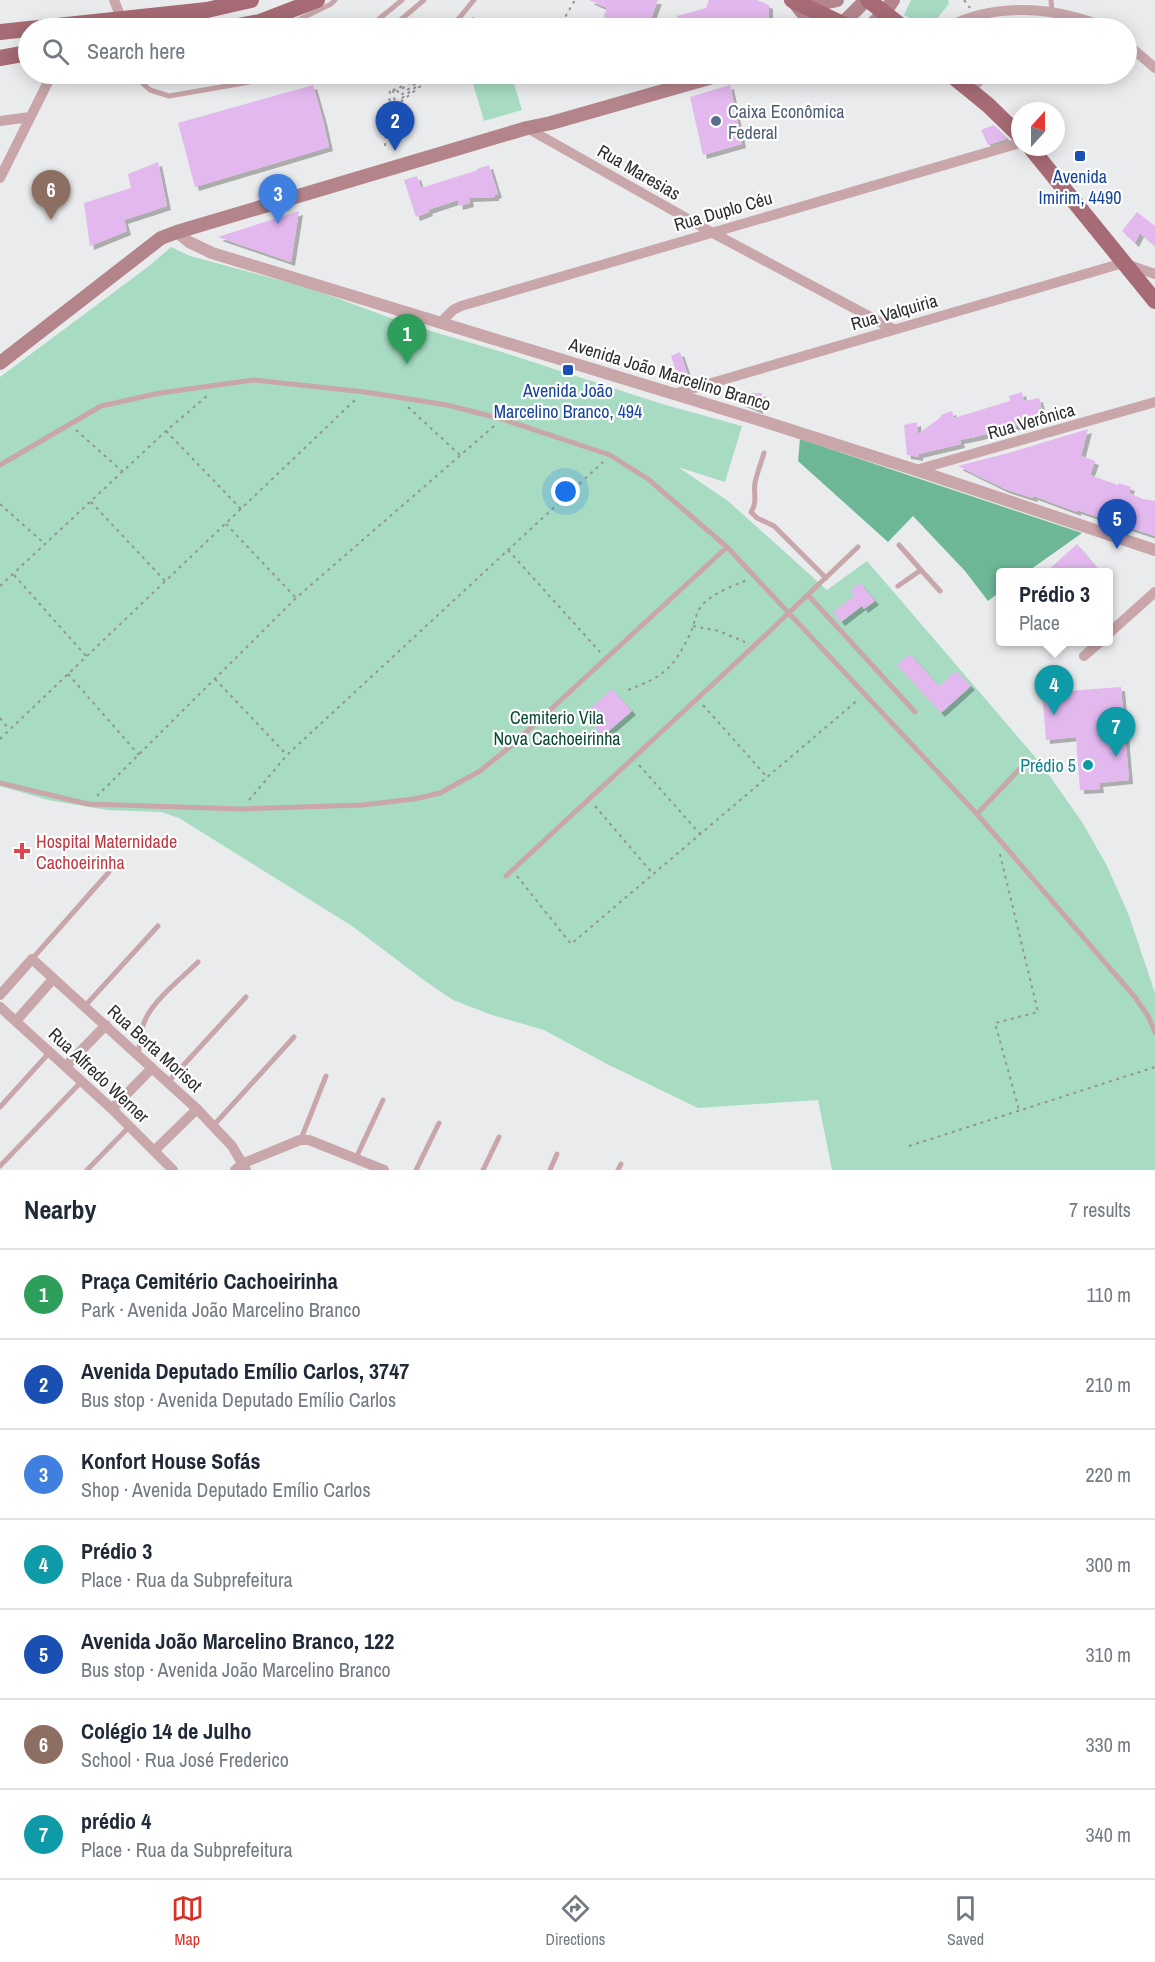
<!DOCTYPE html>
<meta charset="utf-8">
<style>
body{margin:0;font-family:"Archivo Narrow",sans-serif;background:#f2f2f3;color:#1f2937}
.compass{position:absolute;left:1011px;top:102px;width:54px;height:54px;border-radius:50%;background:#fff;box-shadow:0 3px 15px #0003;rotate:21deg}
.you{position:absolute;left:566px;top:492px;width:21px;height:21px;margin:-15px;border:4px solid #fff;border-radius:50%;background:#1a73e8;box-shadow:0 0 0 9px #1a73e833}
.badge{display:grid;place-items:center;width:39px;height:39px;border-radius:50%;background:#d93025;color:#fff;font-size:20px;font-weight:700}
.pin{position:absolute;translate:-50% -50px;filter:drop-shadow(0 2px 3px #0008)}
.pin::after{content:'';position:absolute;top:32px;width:21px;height:18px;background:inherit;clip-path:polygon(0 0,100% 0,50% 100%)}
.popup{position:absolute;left:996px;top:568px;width:117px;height:78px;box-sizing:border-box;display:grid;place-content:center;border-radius:6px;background:#fff;filter:drop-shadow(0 2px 4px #0005);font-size:20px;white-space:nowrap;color:#747a83}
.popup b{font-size:22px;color:#1f2937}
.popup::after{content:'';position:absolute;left:50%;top:100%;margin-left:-12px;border:12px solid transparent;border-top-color:#fff}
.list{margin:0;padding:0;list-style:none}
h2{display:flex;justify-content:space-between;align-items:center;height:78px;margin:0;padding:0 24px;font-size:26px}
h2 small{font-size:20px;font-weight:400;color:#747a83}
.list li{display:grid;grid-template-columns:39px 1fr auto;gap:18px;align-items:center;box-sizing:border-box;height:90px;padding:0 24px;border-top:2px solid #e0e1e3}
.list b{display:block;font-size:22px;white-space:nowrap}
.list p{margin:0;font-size:20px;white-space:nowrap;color:#747a83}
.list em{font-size:20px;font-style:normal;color:#747a83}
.icon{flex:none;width:33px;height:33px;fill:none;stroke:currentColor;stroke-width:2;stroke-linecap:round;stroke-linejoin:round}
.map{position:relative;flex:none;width:1155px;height:1170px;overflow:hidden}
.search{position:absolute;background:#fff;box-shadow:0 3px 15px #0003;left:18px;right:18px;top:18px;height:66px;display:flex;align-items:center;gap:15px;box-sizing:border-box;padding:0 21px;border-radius:33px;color:#747a83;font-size:22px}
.sheet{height:708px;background:#fff}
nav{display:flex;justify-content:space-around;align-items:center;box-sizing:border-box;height:84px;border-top:2px solid #e0e1e3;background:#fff;font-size:16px;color:#747a83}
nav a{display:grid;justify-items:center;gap:3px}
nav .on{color:#d93025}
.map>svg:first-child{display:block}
.green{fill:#a7dcc3}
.forest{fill:#6db797}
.building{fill:#e3b8ef;filter:url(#shadow)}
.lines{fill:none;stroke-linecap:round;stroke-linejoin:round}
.path{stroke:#939495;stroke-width:2;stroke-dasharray:3 4.5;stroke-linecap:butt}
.service{stroke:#c8a6aa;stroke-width:5}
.minor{stroke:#c8a6aa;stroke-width:10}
.tertiary{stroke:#c8a6aa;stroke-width:12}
.secondary{stroke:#b4848b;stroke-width:14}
.primary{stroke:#a66b74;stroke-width:16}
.path-bridge{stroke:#939495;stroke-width:2;stroke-dasharray:3 4.5;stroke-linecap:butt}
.service-dot{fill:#5c6f8a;stroke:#fff;stroke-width:2}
.transit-dot{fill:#1a4fb4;stroke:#fff;stroke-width:2}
.culture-dot{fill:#0f9aa8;stroke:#fff;stroke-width:2}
.health-dot{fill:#e0444e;stroke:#fff;stroke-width:2}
.labels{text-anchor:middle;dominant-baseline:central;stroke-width:4.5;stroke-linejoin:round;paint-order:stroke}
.service-label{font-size:18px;fill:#4e5e75;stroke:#fff;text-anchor:start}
.street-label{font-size:18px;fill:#2d2d2e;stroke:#fff}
.transit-label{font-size:18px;fill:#164399;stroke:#fff}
.park-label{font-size:18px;fill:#0a4934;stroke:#fff}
.culture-label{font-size:18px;fill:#0d838f;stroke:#fff;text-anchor:end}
.health-label{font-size:18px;fill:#be3a42;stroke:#fff;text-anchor:start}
</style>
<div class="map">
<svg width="1155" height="1170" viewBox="0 0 1155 1170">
<defs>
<filter id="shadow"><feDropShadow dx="4" dy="4" stdDeviation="0" flood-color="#0004"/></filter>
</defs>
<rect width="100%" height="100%" fill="#eaebec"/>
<path class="green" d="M911,0H948L949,4L939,16L931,28H927L904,15Z
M470,74H511L522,110L484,121Z
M171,247L190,256L309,288L407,324L502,352L662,404L742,426L725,482L678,467L728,501L827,590L867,561L1042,765L1082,822L1106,864L1128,913L1155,993V1170H832L818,1100L698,1108L607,1064L544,1030L492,1015L453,1000L425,981L352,926L179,818L161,812L107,810L48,800L0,786V377L149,266Z"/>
<path class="forest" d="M800,439L1082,533L1027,572H1000V592L988,601L965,571L913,516L888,542L798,461Z"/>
<path class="building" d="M589,0H658L651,19L652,28H607L604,15L607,8Z
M709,0H757L769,5V26L758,28H680L677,16L706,8Z
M313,85L323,120L329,147L195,187L178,123Z
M730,85L742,144L703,155L690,97Z
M994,125L1006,137V139L988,145L981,130Z
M158,162L167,206L124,220L127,231L90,246L84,203L131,188L128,174Z
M489,165L498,194L495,195V197L469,198L470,203L459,206L458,200L428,210L429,212L416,217L404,180L417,176L421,188L478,170L477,169Z
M299,211L291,262L218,237Z
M1137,212L1155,226V246L1140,233L1135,243L1122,231Z
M680,352L689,378H678L671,356Z
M1022,392L1024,401L1039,398L1044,420L987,432V434L975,437L960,440L961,444L919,454V457L907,455L904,425L917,422L918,434L941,417V415L952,411L954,418L1010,401L1009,396Z
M744,393H762L759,410L742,403Z
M1088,429L1081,456L1095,461L1090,475L1118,485L1119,483L1131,487L1129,493L1143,499L1155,501V536L1077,510V512L1034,496L1033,498L1005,489L958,466L1012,452Z
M1077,544L1101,573H1045Z
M860,583L875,601L864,609L862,606L841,622L833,612L854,596L850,591Z
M910,654L939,686L956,671L971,686L941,713L897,665Z
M1121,687L1129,780L1099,783L1100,789L1080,790L1076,737L1046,740L1042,693Z
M612,689L632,711L603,736L584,714Z"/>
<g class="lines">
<path class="path" d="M964,0L970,8
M424,28L430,22
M473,28V16
M523,28L537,27L564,19L575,0
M427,74L400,96L402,98L432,74
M393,90L400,134L395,136
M397,90L398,92L421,74
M385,146L386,137L394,136L389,114L390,89L397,90L416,74
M408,407L461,456
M76,430L123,472
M166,431L241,509
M91,502L165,581
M0,504L45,544
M226,524L296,598
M508,550L600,652
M14,575L86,656
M0,586L166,431L208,395
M693,626L719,631L745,642
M68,674L139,755
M215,679L287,755
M628,690C664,676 673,669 690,634C695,624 695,613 703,604C714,593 732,586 747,580
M703,705L767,777
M0,718L9,729
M0,739L356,399
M639,765L700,834
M97,796L296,598L494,426
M249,800L287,755L603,462
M595,806L653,874
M1000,854L1038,1012L995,1023L1019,1110
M517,876L571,944L859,699
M909,1146L1155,1067"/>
<path class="service" d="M1051,0L1052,12
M276,28L292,23L331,4L335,0
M368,28L402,0
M391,28L424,0
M451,28L474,0
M138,74L140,81L150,90L169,96L268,79L283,74
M371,74C381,81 390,81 401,74
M1024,74L1038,76
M974,90L989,74
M764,453C761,463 757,473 755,483C753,494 758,501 751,512L757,518L774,526L826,578
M0,465L101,406L160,393L253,380L365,392L447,405L502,419L610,455L648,479L727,547L977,814L1134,996L1148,1016L1155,1032
M921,570L940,591
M898,586L921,570L899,545
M808,595L915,712
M0,783L88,804L241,809L362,805L414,799L440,793L480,771L511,746L727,547
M977,814L1028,760
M506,876L754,646L858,547
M32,959L109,872
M84,1007L158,926
M138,1056C140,1043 140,1029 146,1018C156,998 182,978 198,962
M168,1082L246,997
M0,1107L49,1053
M213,1126L294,1037
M301,1139L326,1076
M356,1158L383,1100
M0,1166L82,1081
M87,1170L130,1126
M416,1170L439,1123
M483,1170L499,1137
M550,1170L557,1154
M618,1170L621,1164"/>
<path class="minor" d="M114,0L121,18
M946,28C996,1 1056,7 1107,28
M1126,43L1155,68
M0,121L30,117
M527,128L711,232L893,329
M0,178L52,74
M441,322L453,310L461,306L1020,143
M674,394L1123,263L1155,274
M916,470L1155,402
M1108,634L1155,592
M1084,656L1100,642
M0,995L32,959L197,1109L232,1146L246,1170
M0,1007L112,1109L173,1170
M16,1021L53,979
M66,1066L106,1025
M112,1109L152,1068
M154,1151L197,1109
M235,1170L244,1163L300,1140H309L384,1170"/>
<path class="tertiary" d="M177,232L189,242L212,253L756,419L916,470L1155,550"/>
<path class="secondary" d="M794,2L807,18L810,28
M805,6L837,0
M835,28L842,24L866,0
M868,28L884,13L893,0
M0,363L161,238L177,232L527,128L551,123L723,74"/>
<path class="primary" d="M792,0L851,28
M868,0L904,28
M227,28L260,22L317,0
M0,32L207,10L251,0
M0,58L28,53
M950,74L988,105L1020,136
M1030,147L1155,301"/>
<path class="path-bridge" d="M389,111L436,74"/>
</g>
<circle class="service-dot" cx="716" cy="121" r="6"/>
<g class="transit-dot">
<rect x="1074" y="150" width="12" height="12" rx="3"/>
<rect x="562" y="364" width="12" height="12" rx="3"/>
</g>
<circle class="culture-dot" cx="1088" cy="765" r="6"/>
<path class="health-dot" d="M19 842h6v6h6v6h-6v6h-6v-6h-6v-6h6z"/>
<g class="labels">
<g class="service-label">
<text x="728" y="111">Caixa Econômica<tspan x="728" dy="21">Federal</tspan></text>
</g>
<g class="street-label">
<text transform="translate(639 172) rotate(30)">Rua Maresias</text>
<text transform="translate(723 211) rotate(-16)">Rua Duplo Céu</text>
<text transform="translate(894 312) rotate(-16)">Rua Valquiria</text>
<text transform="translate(670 374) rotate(17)">Avenida João Marcelino Branco</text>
<text transform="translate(1031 421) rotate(-16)">Rua Verônica</text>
<text transform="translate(155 1048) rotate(42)">Rua Berta Morisot</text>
<text transform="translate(99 1075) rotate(43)">Rua Alfredo Werner</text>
</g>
<g class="transit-label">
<text x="1080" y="176">Avenida<tspan x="1080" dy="21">Imirim, 4490</tspan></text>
<text x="568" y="390">Avenida João<tspan x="568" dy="21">Marcelino Branco, 494</tspan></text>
</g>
<g class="park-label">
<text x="557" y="717">Cemiterio Vila<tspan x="557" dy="21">Nova Cachoeirinha</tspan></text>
</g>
<g class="culture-label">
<text x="1076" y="765">Prédio 5</text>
</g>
<g class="health-label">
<text x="36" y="841">Hospital Maternidade<tspan x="36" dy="21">Cachoeirinha</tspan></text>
</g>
</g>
</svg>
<svg class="compass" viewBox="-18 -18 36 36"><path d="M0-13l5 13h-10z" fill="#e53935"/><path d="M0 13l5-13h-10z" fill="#747a83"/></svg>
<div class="you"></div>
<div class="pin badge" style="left:407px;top:364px;background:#2e9e5b">1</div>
<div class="pin badge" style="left:395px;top:151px;background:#1a4fb4">2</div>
<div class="pin badge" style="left:278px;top:224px;background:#3f7fe0">3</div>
<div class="pin badge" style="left:1054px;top:715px;background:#0f9aa8">4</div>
<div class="popup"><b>Prédio 3</b>Place</div>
<div class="pin badge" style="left:1117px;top:549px;background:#1a4fb4">5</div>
<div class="pin badge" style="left:51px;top:220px;background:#8d6e63">6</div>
<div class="pin badge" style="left:1116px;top:757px;background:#0f9aa8">7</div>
<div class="search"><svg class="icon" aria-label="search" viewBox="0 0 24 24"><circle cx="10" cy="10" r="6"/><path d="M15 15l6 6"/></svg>Search here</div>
</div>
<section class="sheet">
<h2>Nearby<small>7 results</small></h2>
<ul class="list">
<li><span class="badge" style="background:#2e9e5b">1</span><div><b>Praça Cemitério Cachoeirinha</b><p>Park · Avenida João Marcelino Branco</p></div><em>110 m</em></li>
<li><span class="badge" style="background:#1a4fb4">2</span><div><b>Avenida Deputado Emílio Carlos, 3747</b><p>Bus stop · Avenida Deputado Emílio Carlos</p></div><em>210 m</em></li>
<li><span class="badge" style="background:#3f7fe0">3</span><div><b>Konfort House Sofás</b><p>Shop · Avenida Deputado Emílio Carlos</p></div><em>220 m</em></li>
<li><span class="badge" style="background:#0f9aa8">4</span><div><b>Prédio 3</b><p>Place · Rua da Subprefeitura</p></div><em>300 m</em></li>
<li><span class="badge" style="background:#1a4fb4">5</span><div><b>Avenida João Marcelino Branco, 122</b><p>Bus stop · Avenida João Marcelino Branco</p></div><em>310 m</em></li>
<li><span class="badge" style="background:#8d6e63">6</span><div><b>Colégio 14 de Julho</b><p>School · Rua José Frederico</p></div><em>330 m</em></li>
<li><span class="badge" style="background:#0f9aa8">7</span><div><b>prédio 4</b><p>Place · Rua da Subprefeitura</p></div><em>340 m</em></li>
</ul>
</section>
<nav>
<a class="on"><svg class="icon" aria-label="map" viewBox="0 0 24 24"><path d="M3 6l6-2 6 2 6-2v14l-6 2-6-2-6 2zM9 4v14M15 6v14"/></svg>Map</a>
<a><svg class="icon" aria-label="directions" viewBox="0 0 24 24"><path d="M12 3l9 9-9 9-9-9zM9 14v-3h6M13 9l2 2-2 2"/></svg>Directions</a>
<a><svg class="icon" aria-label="saved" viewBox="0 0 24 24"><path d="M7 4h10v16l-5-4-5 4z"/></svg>Saved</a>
</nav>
